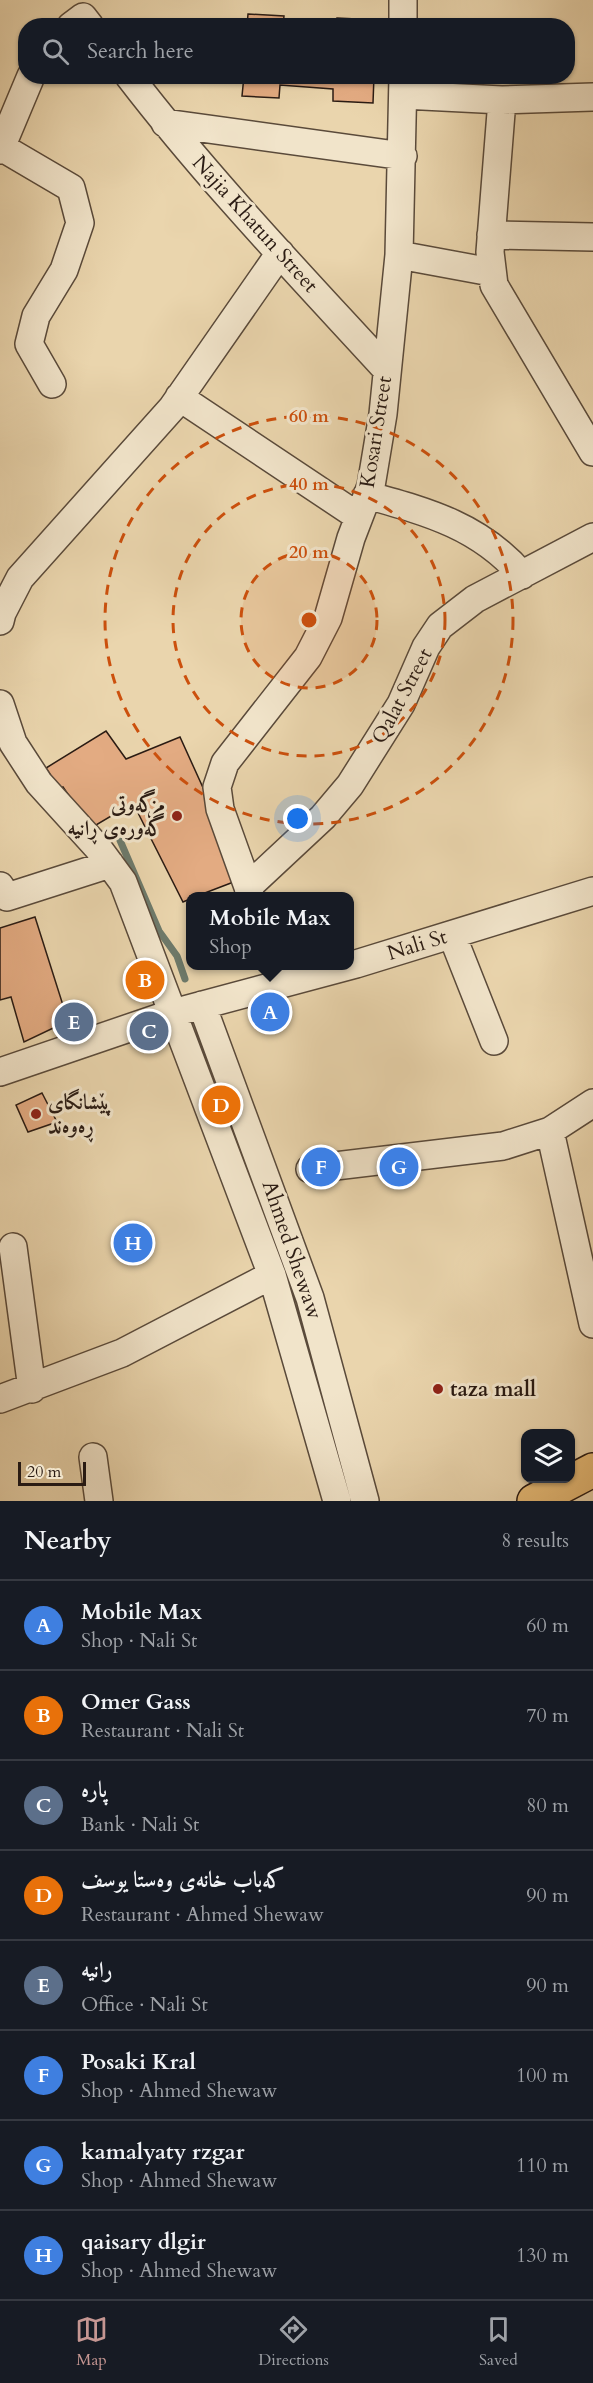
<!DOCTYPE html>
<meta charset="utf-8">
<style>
body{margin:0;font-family:Cardo,Amiri,serif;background:#20242c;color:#f1f3f6}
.controls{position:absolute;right:18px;bottom:18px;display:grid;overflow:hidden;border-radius:12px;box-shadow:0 2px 4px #0004}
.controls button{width:54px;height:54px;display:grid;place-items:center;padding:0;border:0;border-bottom:2px solid #363941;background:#171b24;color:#f1f3f6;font:30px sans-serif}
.scale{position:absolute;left:18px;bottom:15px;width:68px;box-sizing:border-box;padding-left:6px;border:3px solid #2a1b13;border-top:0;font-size:16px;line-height:21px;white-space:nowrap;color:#2a1b13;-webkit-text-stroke:4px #f1e4ca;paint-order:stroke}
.you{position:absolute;left:298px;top:819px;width:21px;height:21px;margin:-15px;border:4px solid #fff;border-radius:50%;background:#1a73e8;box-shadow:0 0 0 9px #1a73e833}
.badge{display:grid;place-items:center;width:39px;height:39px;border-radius:50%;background:#c59692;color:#fff;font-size:20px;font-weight:700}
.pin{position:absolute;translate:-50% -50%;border:3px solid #fff;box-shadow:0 2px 6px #0006}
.popup{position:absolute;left:186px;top:892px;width:168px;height:78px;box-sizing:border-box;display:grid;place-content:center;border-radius:12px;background:#171b24;filter:drop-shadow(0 2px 4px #0005);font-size:20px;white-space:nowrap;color:#9ea1a6}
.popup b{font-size:22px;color:#f1f3f6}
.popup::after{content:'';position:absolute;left:50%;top:100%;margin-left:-12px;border:12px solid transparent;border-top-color:#171b24}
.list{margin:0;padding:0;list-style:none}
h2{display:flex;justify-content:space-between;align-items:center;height:78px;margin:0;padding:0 24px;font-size:26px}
h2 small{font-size:20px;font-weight:400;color:#9ea1a6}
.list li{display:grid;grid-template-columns:39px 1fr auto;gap:18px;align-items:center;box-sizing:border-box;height:90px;padding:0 24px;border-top:2px solid #363941}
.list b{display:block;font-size:22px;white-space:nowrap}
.list p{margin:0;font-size:20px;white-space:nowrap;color:#9ea1a6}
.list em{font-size:20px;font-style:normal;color:#9ea1a6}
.icon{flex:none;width:33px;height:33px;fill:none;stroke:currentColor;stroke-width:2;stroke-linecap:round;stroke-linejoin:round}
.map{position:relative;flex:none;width:593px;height:1501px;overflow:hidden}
.search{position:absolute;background:#171b24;box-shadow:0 2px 4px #0004;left:18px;right:18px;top:18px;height:66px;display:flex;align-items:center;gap:15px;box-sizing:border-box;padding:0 21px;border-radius:24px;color:#9ea1a6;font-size:22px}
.sheet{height:798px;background:#171b24}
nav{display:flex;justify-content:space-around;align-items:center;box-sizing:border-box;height:84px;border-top:2px solid #363941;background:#171b24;font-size:16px;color:#9ea1a6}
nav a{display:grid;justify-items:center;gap:3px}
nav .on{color:#c59692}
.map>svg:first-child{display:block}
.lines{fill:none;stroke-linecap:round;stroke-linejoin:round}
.stream{stroke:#6d7a6b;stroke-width:7}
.building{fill:#e3ab82;stroke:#2a1b13;stroke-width:1.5}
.minor-casing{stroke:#5a4a3a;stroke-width:30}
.highway-casing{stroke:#2a1b13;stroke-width:36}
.minor{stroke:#f1e4ca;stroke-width:27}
.highway{stroke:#e5ba76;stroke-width:33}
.ring{fill:none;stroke:#cc500d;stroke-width:3;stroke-dasharray:10 8}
.poi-dot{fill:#8f2418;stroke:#f1e4ca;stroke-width:2}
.labels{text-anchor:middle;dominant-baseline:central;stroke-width:6;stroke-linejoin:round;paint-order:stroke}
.street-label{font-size:21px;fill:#2a1b13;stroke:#f1e4ca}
.poi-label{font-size:21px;font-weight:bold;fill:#2a1b13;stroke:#f1e4ca;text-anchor:start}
.centre{fill:#cc500d;stroke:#f1e4ca;stroke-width:3}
.ring-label{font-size:18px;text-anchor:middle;font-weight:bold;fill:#cc500d;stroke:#f1e4ca;stroke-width:6;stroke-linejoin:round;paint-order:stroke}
</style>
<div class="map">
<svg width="593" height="1501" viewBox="0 0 593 1501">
<rect width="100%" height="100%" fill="#ead5ad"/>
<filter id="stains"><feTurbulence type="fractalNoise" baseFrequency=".00333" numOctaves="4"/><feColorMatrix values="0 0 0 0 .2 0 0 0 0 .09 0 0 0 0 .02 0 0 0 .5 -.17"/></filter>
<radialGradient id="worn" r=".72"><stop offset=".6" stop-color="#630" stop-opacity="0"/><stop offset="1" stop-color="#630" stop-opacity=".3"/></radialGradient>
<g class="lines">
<path class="stream" d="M116,831L159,931L177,956L185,979"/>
</g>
<path class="building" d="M248,14L284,16L283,26H247Z
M337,18L376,20V26H337Z
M244,76H374L373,103L333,101V89L280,85L279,98L242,96Z
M106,731L126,759L180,737L244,878L197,896H190V899L183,902L133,803L91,828L63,787L59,789L46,768Z
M35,917L68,1021L24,1042L11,997L0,1000V928Z
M42,1093L57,1122L28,1132L16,1105Z"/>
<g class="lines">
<g class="minor-casing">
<path id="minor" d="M403,0V26
M71,26L83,17L90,26
M129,76C208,179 298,273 386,369
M403,95L502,100L593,97
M502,100L490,252L494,285L593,452
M165,123L403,156
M1,147L71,188L80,223L64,270L36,316L29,344L52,384
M0,150L31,76
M491,235L593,237
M399,255L491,272
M179,397L359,517
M367,495C428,512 480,526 522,575
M0,621L2,613L20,578L172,408L280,253
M0,704L13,743L39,783L98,848L123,882L272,1275L337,1501
M0,886L7,897L110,864
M248,887L220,809L217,787L225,763L308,657L328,618L351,538L371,486L383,414L399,255L403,76
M250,896L248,887L323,817L350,785L401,704L426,647L440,626L475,599L593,537
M452,935L494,1041
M202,1005L310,1298L365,1501
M0,1072L173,1013L356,964L593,891
M550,1131L593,1324
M310,1169L503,1146L550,1131L593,1103
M13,1247L32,1389
M0,1399L122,1353L272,1275
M93,1457L99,1501"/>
</g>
<g class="highway-casing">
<path id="highway" d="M534,1501L593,1470"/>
</g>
<use href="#minor" class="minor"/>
<use href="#highway" class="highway"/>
</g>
<circle cx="309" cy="620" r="68" fill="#cc500d" fill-opacity=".12"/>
<g class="ring">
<circle cx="309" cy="620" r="68"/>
<circle cx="309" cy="620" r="136"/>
<circle cx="309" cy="620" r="204"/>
</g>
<g class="poi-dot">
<circle cx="177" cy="816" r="6"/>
<circle cx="36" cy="1114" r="6"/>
<circle cx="438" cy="1389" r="6"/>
</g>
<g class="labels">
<g class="street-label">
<text transform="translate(255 224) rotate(48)">Najia Khatun Street</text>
<text transform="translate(376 432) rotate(-81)">Kosari Street</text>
<text transform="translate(402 696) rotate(-62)">Qalat Street</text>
<text transform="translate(417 945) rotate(-17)">Nali St</text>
<text transform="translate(292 1250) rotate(71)">Ahmed Shewaw</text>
</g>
<g class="poi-label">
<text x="165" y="804" text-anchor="end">مزگەوتی<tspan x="165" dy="24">گەورەی ڕانیە</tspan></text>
<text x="48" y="1102">پێشانگای<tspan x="48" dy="24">ڕه‌وه‌ند</tspan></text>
<text x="450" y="1389">taza mall</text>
</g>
</g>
<circle cx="309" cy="620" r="9" class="centre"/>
<g class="ring-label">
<text x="309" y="422">60 m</text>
<text x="309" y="490">40 m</text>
<text x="309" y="558">20 m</text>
</g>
<rect width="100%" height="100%" filter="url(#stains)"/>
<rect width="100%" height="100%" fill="url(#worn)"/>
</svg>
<div class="controls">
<button><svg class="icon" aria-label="layers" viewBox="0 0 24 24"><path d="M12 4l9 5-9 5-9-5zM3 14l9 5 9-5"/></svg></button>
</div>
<div class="scale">20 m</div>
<div class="you"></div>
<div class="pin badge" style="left:270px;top:1012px;background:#3f7fe0">A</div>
<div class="popup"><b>Mobile Max</b>Shop</div>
<div class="pin badge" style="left:145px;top:980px;background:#e8710a">B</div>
<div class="pin badge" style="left:149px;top:1031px;background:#5c6f8a">C</div>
<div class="pin badge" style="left:221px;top:1105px;background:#e8710a">D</div>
<div class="pin badge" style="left:74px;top:1022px;background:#5c6f8a">E</div>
<div class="pin badge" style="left:321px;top:1167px;background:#3f7fe0">F</div>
<div class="pin badge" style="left:399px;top:1167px;background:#3f7fe0">G</div>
<div class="pin badge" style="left:133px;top:1243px;background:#3f7fe0">H</div>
<div class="search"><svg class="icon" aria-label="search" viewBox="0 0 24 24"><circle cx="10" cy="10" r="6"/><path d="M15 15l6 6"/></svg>Search here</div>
</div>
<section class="sheet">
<h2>Nearby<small>8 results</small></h2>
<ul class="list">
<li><span class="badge" style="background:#3f7fe0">A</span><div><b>Mobile Max</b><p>Shop · Nali St</p></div><em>60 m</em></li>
<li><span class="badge" style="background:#e8710a">B</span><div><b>Omer Gass</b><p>Restaurant · Nali St</p></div><em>70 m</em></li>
<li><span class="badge" style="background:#5c6f8a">C</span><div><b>پاره</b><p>Bank · Nali St</p></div><em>80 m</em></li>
<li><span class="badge" style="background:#e8710a">D</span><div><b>کەباب خانەی وەستا یوسف</b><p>Restaurant · Ahmed Shewaw</p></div><em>90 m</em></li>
<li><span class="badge" style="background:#5c6f8a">E</span><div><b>رانيه</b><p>Office · Nali St</p></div><em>90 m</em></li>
<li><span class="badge" style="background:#3f7fe0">F</span><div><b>Posaki Kral</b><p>Shop · Ahmed Shewaw</p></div><em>100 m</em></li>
<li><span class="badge" style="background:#3f7fe0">G</span><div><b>kamalyaty rzgar</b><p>Shop · Ahmed Shewaw</p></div><em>110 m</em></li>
<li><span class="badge" style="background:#3f7fe0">H</span><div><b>qaisary dlgir</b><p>Shop · Ahmed Shewaw</p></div><em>130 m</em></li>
</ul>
</section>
<nav>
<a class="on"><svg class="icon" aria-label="map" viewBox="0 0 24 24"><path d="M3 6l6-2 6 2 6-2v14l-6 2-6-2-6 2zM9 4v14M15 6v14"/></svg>Map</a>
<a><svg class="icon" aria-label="directions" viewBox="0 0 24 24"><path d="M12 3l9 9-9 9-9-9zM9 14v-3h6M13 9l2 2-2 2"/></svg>Directions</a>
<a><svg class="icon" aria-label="saved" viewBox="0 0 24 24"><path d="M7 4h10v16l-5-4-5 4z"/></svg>Saved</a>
</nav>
